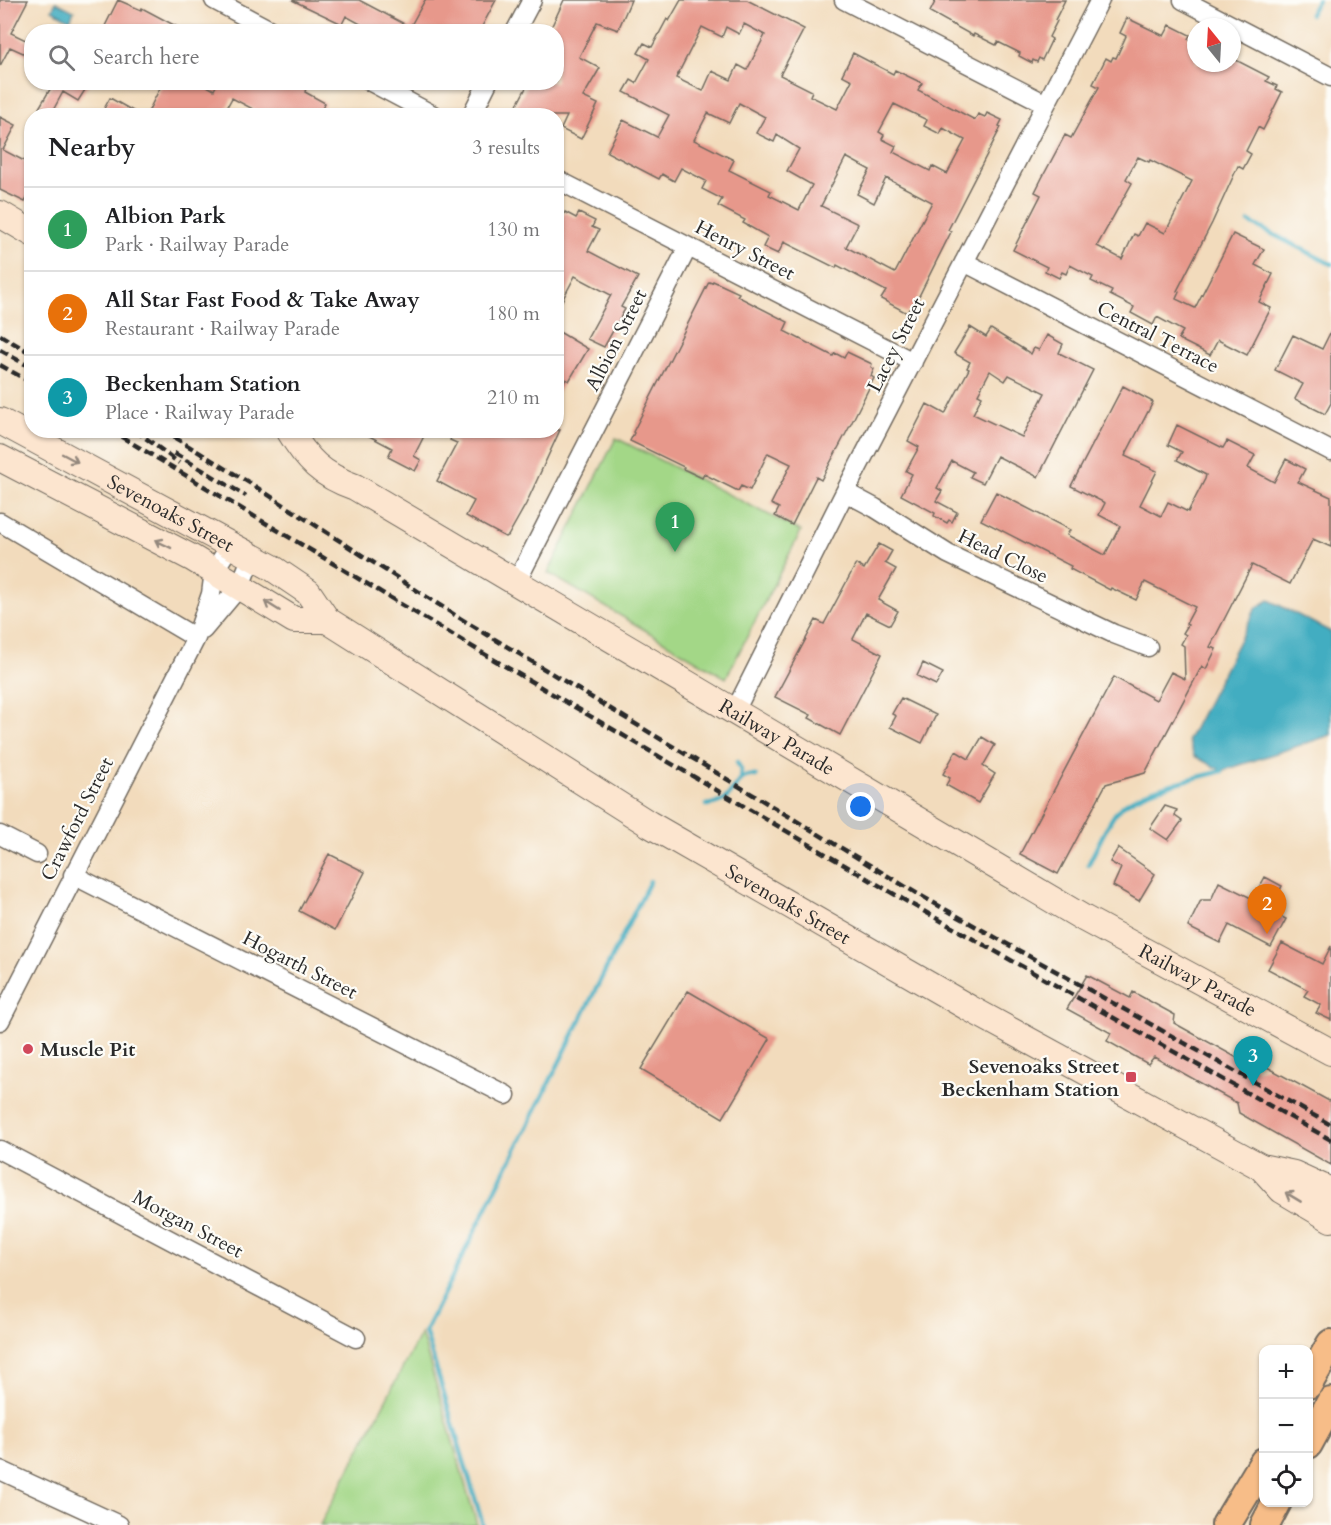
<!DOCTYPE html>
<meta charset="utf-8">
<style>
body{margin:0;font-family:Cardo,serif;background:#f2f2f2;color:#202124}
.controls{position:absolute;right:18px;bottom:18px;display:grid;overflow:hidden;border-radius:12px;box-shadow:0 2px 4px #0004}
.controls button{width:54px;height:54px;display:grid;place-items:center;padding:0;border:0;border-bottom:2px solid #e0e0e0;background:#fff;color:#202124;font:30px sans-serif}
.compass{position:absolute;left:1187px;top:18px;width:54px;height:54px;border-radius:50%;background:#fff;box-shadow:0 2px 4px #0004;rotate:342deg}
.you{position:absolute;left:861px;top:807px;width:21px;height:21px;margin:-15px;border:4px solid #fff;border-radius:50%;background:#1a73e8;box-shadow:0 0 0 9px #1a73e833}
.badge{display:grid;place-items:center;width:39px;height:39px;border-radius:50%;background:#d1495b;color:#fff;font-size:20px;font-weight:700}
.pin{position:absolute;translate:-50% -50px;filter:drop-shadow(0 2px 3px #0008)}
.pin::after{content:'';position:absolute;top:32px;width:21px;height:18px;background:inherit;clip-path:polygon(0 0,100% 0,50% 100%)}
.list{margin:0;padding:0;list-style:none}
h2{display:flex;justify-content:space-between;align-items:center;height:78px;margin:0;padding:0 24px;font-size:26px}
h2 small{font-size:20px;font-weight:400;color:#757577}
.list li{display:grid;grid-template-columns:39px 1fr auto;gap:18px;align-items:center;box-sizing:border-box;height:84px;padding:0 24px;border-top:2px solid #e0e0e0}
.list b{display:block;font-size:22px;white-space:nowrap}
.list p{margin:0;font-size:20px;white-space:nowrap;color:#757577}
.list em{font-size:20px;font-style:normal;color:#757577}
.icon{flex:none;width:33px;height:33px;fill:none;stroke:currentColor;stroke-width:2;stroke-linecap:round;stroke-linejoin:round}
.map{position:relative;flex:none;width:1331px;height:1525px;overflow:hidden}
.search{position:absolute;background:#fff;box-shadow:0 2px 4px #0004;left:24px;top:24px;width:540px;height:66px;display:flex;align-items:center;gap:15px;box-sizing:border-box;padding:0 21px;border-radius:24px;color:#757577;font-size:22px}
.panel{position:absolute;background:#fff;box-shadow:0 2px 4px #0004;left:24px;top:108px;width:540px;height:330px;border-radius:24px}
.map>svg:first-child{display:block}
.green{fill:#a3d787;stroke:#678159;stroke-width:1.5}
.water{fill:#42adc1;stroke:#366c76;stroke-width:1.5}
.lines{fill:none;stroke-linecap:round;stroke-linejoin:round}
.stream{stroke:#42adc1;stroke-width:4.5}
.building{fill:#e7988b;fill-rule:evenodd}
.street-casing{stroke:#71695e;stroke-width:21}
.secondary-casing{stroke:#71695e;stroke-width:28}
.primary-casing{stroke:#71695e;stroke-width:32}
.street{stroke:#fff;stroke-width:18}
.secondary{stroke:#fce5cf;stroke-width:26}
.primary{stroke:#f7bd88;stroke-width:28}
.rail{stroke:#2b2b2b;stroke-width:4.5;stroke-dasharray:9 4.5;stroke-linecap:butt}
.oneway{stroke:#94887d}
.poi-dot{fill:#d1495b;stroke:#fdfcf7;stroke-width:2}
.labels{text-anchor:middle;dominant-baseline:central;stroke-width:4.5;stroke-linejoin:round;paint-order:stroke}
.street-label{font-size:20px;fill:#2b2b2b;stroke:#fdfcf7}
.poi-label{font-size:20px;font-weight:bold;fill:#2b2b2b;stroke:#fdfcf7;text-anchor:start}
</style>
<div class="map">
<svg width="1331" height="1525" viewBox="0 0 1331 1525">
<rect width="100%" height="100%" fill="#fdfcf7"/>
<filter id="ink" filterUnits="userSpaceOnUse"><feTurbulence type="fractalNoise" baseFrequency=".0167" numOctaves="2"/><feDisplacementMap in="SourceGraphic" scale="12" xChannelSelector="R" yChannelSelector="G"/><feConvolveMatrix kernelMatrix="1 2 1 2 8 2 1 2 1" color-interpolation-filters="sRGB"/></filter>
<filter id="wash" filterUnits="userSpaceOnUse"><feTurbulence type="fractalNoise" baseFrequency=".008" numOctaves="4" result="noise"/><feDisplacementMap in="SourceGraphic" scale="24" xChannelSelector="R" yChannelSelector="G"/><feGaussianBlur stdDeviation="1.35" result="paint"/><feColorMatrix in="noise" values="0 0 0 0 0 0 0 0 0 0 0 0 0 0 0 0 0 1.4 0 .05"/><feComposite in="paint" operator="in"/></filter>
<g filter="url(#wash)">
<rect width="100%" height="100%" fill="#f2dbbc"/>
<path class="green" d="M616,438L801,531L726,678L548,573Z
M421,1333L477,1525H320Z"/>
<path class="water" d="M56,2L74,11L70,20L52,10Z
M1269,600L1331,632V735L1222,771L1194,756L1188,740L1256,608Z"/>
<g class="lines">
<path class="stream" d="M1310,14L1318,0
M1249,222L1331,264
M737,762L741,770L740,779
M706,805C710,804 716,804 720,802C737,795 734,773 756,776
M1088,865C1097,848 1104,830 1115,814C1132,790 1194,779 1222,771
M483,1525L425,1331L650,881"/>
</g>
<g id="blocks">
<path class="building" d="M0,0H28L11,33L32,43V57L10,47L0,66Z
M118,0L141,10L142,8L187,32H102Z
M292,0H359L410,27L425,0H496L479,32H375L346,16L342,24Z
M564,0H631L618,30L597,22L579,57L600,68L583,97L598,104L581,139L561,129L567,116H532L516,107L529,82H556V32H549Z
M681,0H747L804,29L780,75L812,91L810,96L837,109L852,80L842,75L853,53L893,74L895,70L922,83L918,90L975,120L978,114L985,117L987,113L1002,120L999,126L1001,127L948,230L951,232L912,310L909,309L907,313L881,299L886,291L837,265L836,268L784,242L778,254L763,247L768,237L743,223L745,220L718,206L722,199L702,189L706,181L681,168L674,181L662,174L659,179L607,152L623,120L657,137L669,115L624,92L631,80L636,83L649,59L638,53L644,43L652,47L667,19L669,21ZM744,24L765,35L747,70L738,65L731,80L712,71L703,91L676,78L702,27L722,37L726,27L739,34ZM739,103L765,117L756,133L774,142L777,135L799,149L787,171L812,185L799,210L769,195L771,191L729,170L734,160L694,140L708,113L729,123ZM894,104L927,120L924,126L940,134L943,128L965,140L947,174L932,166L930,171L893,152L896,146L882,139L884,135L879,132ZM846,157L870,170L857,194L874,203L886,178L932,202L895,273L846,247L858,224L821,206Z
M936,0H1065L1055,20L1057,21L1049,37L1052,39L1042,60L1039,58L1037,62L1033,60L1032,63L1019,56L1020,53L998,42L996,45L974,34L973,36L930,12Z
M1127,18L1164,36L1170,25L1190,35L1188,39L1196,43V63H1232V58L1269,77L1266,81L1277,86L1276,89L1282,92L1263,130L1258,127L1246,151L1251,154L1243,169L1238,166L1212,223L1177,291L1179,292L1176,299L1195,308L1233,234L1264,249L1255,265L1273,274L1259,302L1271,308L1247,355L1218,340L1210,355L1178,339L1183,331L1157,317L1153,325L1131,313L1134,307L1110,295L1112,291L1091,281L1093,277L1070,265L1066,274L1062,272L1059,278L1045,271L1047,267L1013,250L1041,195L1035,192L1042,178L1065,135L1071,138L1099,87L1093,84L1106,58L1111,61L1113,57L1116,58L1126,36L1120,33ZM1138,157L1149,162L1150,160L1192,181L1165,233L1145,223L1138,236L1134,234L1122,259L1097,246L1132,183L1126,179Z
M47,82H90L78,101L63,92L51,114L39,108L52,86Z
M163,82H200L214,90L218,82H295L306,88L305,92L325,103L318,116H266L232,98L222,116H146Z
M110,98L142,116H100Z
M0,117L16,125L3,150L32,165V189L25,202L0,190Z
M565,212L576,218L579,213L595,221L592,227L599,230L588,251L638,277L621,307L625,309L604,347L587,339L611,295L575,276L556,312V229Z
M713,281L739,293L737,296L788,322L784,331L833,356L835,353L844,358L847,352L872,364L871,367L874,369L871,376L874,378L851,424L821,480L816,477L792,525L775,516L779,508L771,504L791,464L768,453L750,490L741,486L738,491L704,474L702,478L683,469L684,467L630,441L634,433L633,432L709,282L712,283Z
M970,327L986,337L991,329L1031,354L1034,348L1039,350L1047,335L1063,344L1059,353L1093,370L1038,477L997,456L983,483L970,477L973,472L952,461L937,488L942,491L936,501L957,512L952,522L949,520L947,523L934,516L935,513L901,495L912,474L906,471L919,447L908,441L927,404L945,414L969,369L967,368L970,362L954,353ZM990,371L1005,381L1009,375L1045,393L1022,437L973,414L982,396L978,394Z
M556,330L588,349L569,381L566,379L556,395Z
M1331,331V403L1325,414L1295,399L1303,384L1275,370L1293,335L1322,349Z
M1123,386L1153,402L1125,456L1157,471L1140,505L1161,516L1168,502L1188,512L1205,479L1206,475L1177,460L1182,452L1168,445L1177,425L1223,448L1227,441L1255,455L1248,468L1274,482L1286,459L1305,469L1298,482L1331,497V547L1313,539L1290,584L1252,565L1210,647L1216,649L1206,669L1202,666L1145,773L1106,784L1058,874L1020,854L1114,677L1156,700L1171,672L1185,679L1184,646L1181,644L1186,635L1183,633L1188,625L1186,624L1195,607L1145,582L1136,600L1111,588L1110,590L1070,569L1071,566L981,520L996,492L1070,530L1067,535L1105,555L1120,526L1099,515L1105,503L1071,486Z
M358,430H427L414,456L421,460L415,471L388,457L392,448Z
M455,430H560L526,504L508,536L505,537L466,516L474,501L437,481L457,443L450,440Z
M879,544L892,551L885,563L896,569L878,600L898,611L890,625L866,613L853,639L882,654L840,735L809,718L811,715L775,697L816,620L824,624L856,564L864,569Z
M923,663L943,673L936,685L917,676Z
M901,698L936,715L922,743L890,727L896,716L892,714Z
M982,737L995,745L983,766L995,774L978,803L946,785L950,778L943,774L956,751L969,759Z
M1165,806L1177,810L1175,816L1182,821L1168,840L1150,828Z
M1118,848L1155,874L1139,901L1113,886L1121,868L1110,862Z
M329,854L365,872L335,930L299,911Z
M1265,877L1282,886L1269,911L1286,919L1271,947L1229,925L1220,943L1188,927L1201,900H1211L1219,882L1253,899Z
M1282,943L1322,964L1331,946V1020L1316,1013L1321,1005L1304,996L1308,990L1268,969Z
M1087,975L1130,998L1133,992L1175,1015L1174,1023L1257,1069L1267,1067L1331,1102V1165L1239,1113L1237,1103L1154,1057L1148,1064L1107,1041L1111,1033L1067,1009Z
M688,991L770,1039L723,1118L641,1069Z"/>
</g>
</g>
<g filter="url(#ink)">
<use href="#blocks" fill-opacity="0" stroke="#71695e" stroke-width="1.5"/>
<g class="lines">
<g class="street-casing">
<path id="street" d="M214,0L274,32
M844,0L1046,104
M1183,0L1331,77
M515,32L532,0
M371,82L435,116
M471,116L488,82
M556,179L913,362
M964,262L1331,451
M845,492L875,508L948,554L1114,634L1148,647
M0,522L196,638
M517,581L688,247
M203,630L240,586L252,556
M735,711L845,492L1100,0
M0,835L37,854
M73,875L506,1095
M0,1021L196,638L211,594L214,571L231,544
M0,1150L356,1338
M0,1470L119,1525"/>
</g>
<g class="secondary-casing">
<g id="secondary">
<path d="M0,214L32,233"/>
<path id="s1" d="M0,421L271,567L308,592L327,620L649,824L969,1008L1261,1167L1294,1174L1331,1191"/>
<path id="s2" d="M289,430C307,460 321,475 355,487L1085,919L1331,1052"/>
<path d="M0,458L192,558L294,620H327"/>
<path d="M1261,1167L1282,1190L1331,1219"/>
</g>
</g>
<g class="primary-casing">
<path id="primary" d="M1308,1384L1331,1344
M1308,1444L1331,1402
M1226,1525L1264,1462
M1265,1525L1277,1502"/>
</g>
<use href="#street" class="street"/>
<use href="#secondary" class="secondary"/>
<use href="#primary" class="primary"/>
<path class="rail" d="M0,335L32,354
M0,350L32,368
M0,365L32,383
M110,430L491,658L911,904L1331,1140
M135,430L179,463
M162,430L253,485L458,617L916,893L1331,1125
M174,453L246,496"/>
</g>
<defs><path id="oneway-shaft" d="M-6 0H5M1.5-3L5.5 0L1.5 3" fill="none" stroke-width="1.6" stroke-linecap="round" stroke-linejoin="round" transform="scale(1.5)"/></defs>
<g class="oneway">
<use href="#oneway-shaft" transform="translate(70 458) rotate(28)"/>
<use href="#oneway-shaft" transform="translate(163 544) rotate(-154)"/>
<use href="#oneway-shaft" transform="translate(272 606) rotate(-148)"/>
<use href="#oneway-shaft" transform="translate(1293 1197) rotate(-149)"/>
</g>
</g>
<g class="poi-dot">
<circle cx="28" cy="1049" r="6"/>
<rect x="1125" y="1071" width="12" height="12" rx="3"/>
</g>
<g class="labels">
<g class="street-label">
<text transform="translate(745 250) rotate(27)">Henry Street</text>
<text transform="translate(1158 337) rotate(27)">Central Terrace</text>
<text transform="translate(616 340) rotate(-63)">Albion Street</text>
<text transform="translate(896 345) rotate(-63)">Lacey Street</text>
<text stroke="none"><textPath href="#s1" startOffset="194">Sevenoaks Street</textPath></text>
<text transform="translate(1003 556) rotate(26)">Head Close</text>
<text stroke="none"><textPath href="#s2" startOffset="580">Railway Parade</textPath></text>
<text transform="translate(77 819) rotate(-63)">Crawford Street</text>
<text stroke="none"><textPath href="#s1" startOffset="928">Sevenoaks Street</textPath></text>
<text transform="translate(300 965) rotate(27)">Hogarth Street</text>
<text stroke="none"><textPath href="#s2" startOffset="1066">Railway Parade</textPath></text>
<text transform="translate(188 1224) rotate(28)">Morgan Street</text>
</g>
<g class="poi-label">
<text x="40" y="1049">Muscle Pit</text>
<text x="1119" y="1066" text-anchor="end">Sevenoaks Street<tspan x="1119" dy="23">Beckenham Station</tspan></text>
</g>
</g>
</svg>
<div class="controls">
<button>+</button>
<button>−</button>
<button><svg class="icon" aria-label="locate" viewBox="0 0 24 24"><circle cx="12" cy="12" r="6"/><path d="M12 2v4M12 18v4M2 12h4M18 12h4"/></svg></button>
</div>
<svg class="compass" viewBox="-18 -18 36 36"><path d="M0-13l5 13h-10z" fill="#e53935"/><path d="M0 13l5-13h-10z" fill="#757577"/></svg>
<div class="you"></div>
<div class="pin badge" style="left:675px;top:552px;background:#2e9e5b">1</div>
<div class="pin badge" style="left:1267px;top:934px;background:#e8710a">2</div>
<div class="pin badge" style="left:1253px;top:1086px;background:#0f9aa8">3</div>
<div class="search"><svg class="icon" aria-label="search" viewBox="0 0 24 24"><circle cx="10" cy="10" r="6"/><path d="M15 15l6 6"/></svg>Search here</div>
<section class="panel">
<h2>Nearby<small>3 results</small></h2>
<ul class="list">
<li><span class="badge" style="background:#2e9e5b">1</span><div><b>Albion Park</b><p>Park · Railway Parade</p></div><em>130 m</em></li>
<li><span class="badge" style="background:#e8710a">2</span><div><b>All Star Fast Food &amp; Take Away</b><p>Restaurant · Railway Parade</p></div><em>180 m</em></li>
<li><span class="badge" style="background:#0f9aa8">3</span><div><b>Beckenham Station</b><p>Place · Railway Parade</p></div><em>210 m</em></li>
</ul>
</section>
</div>
